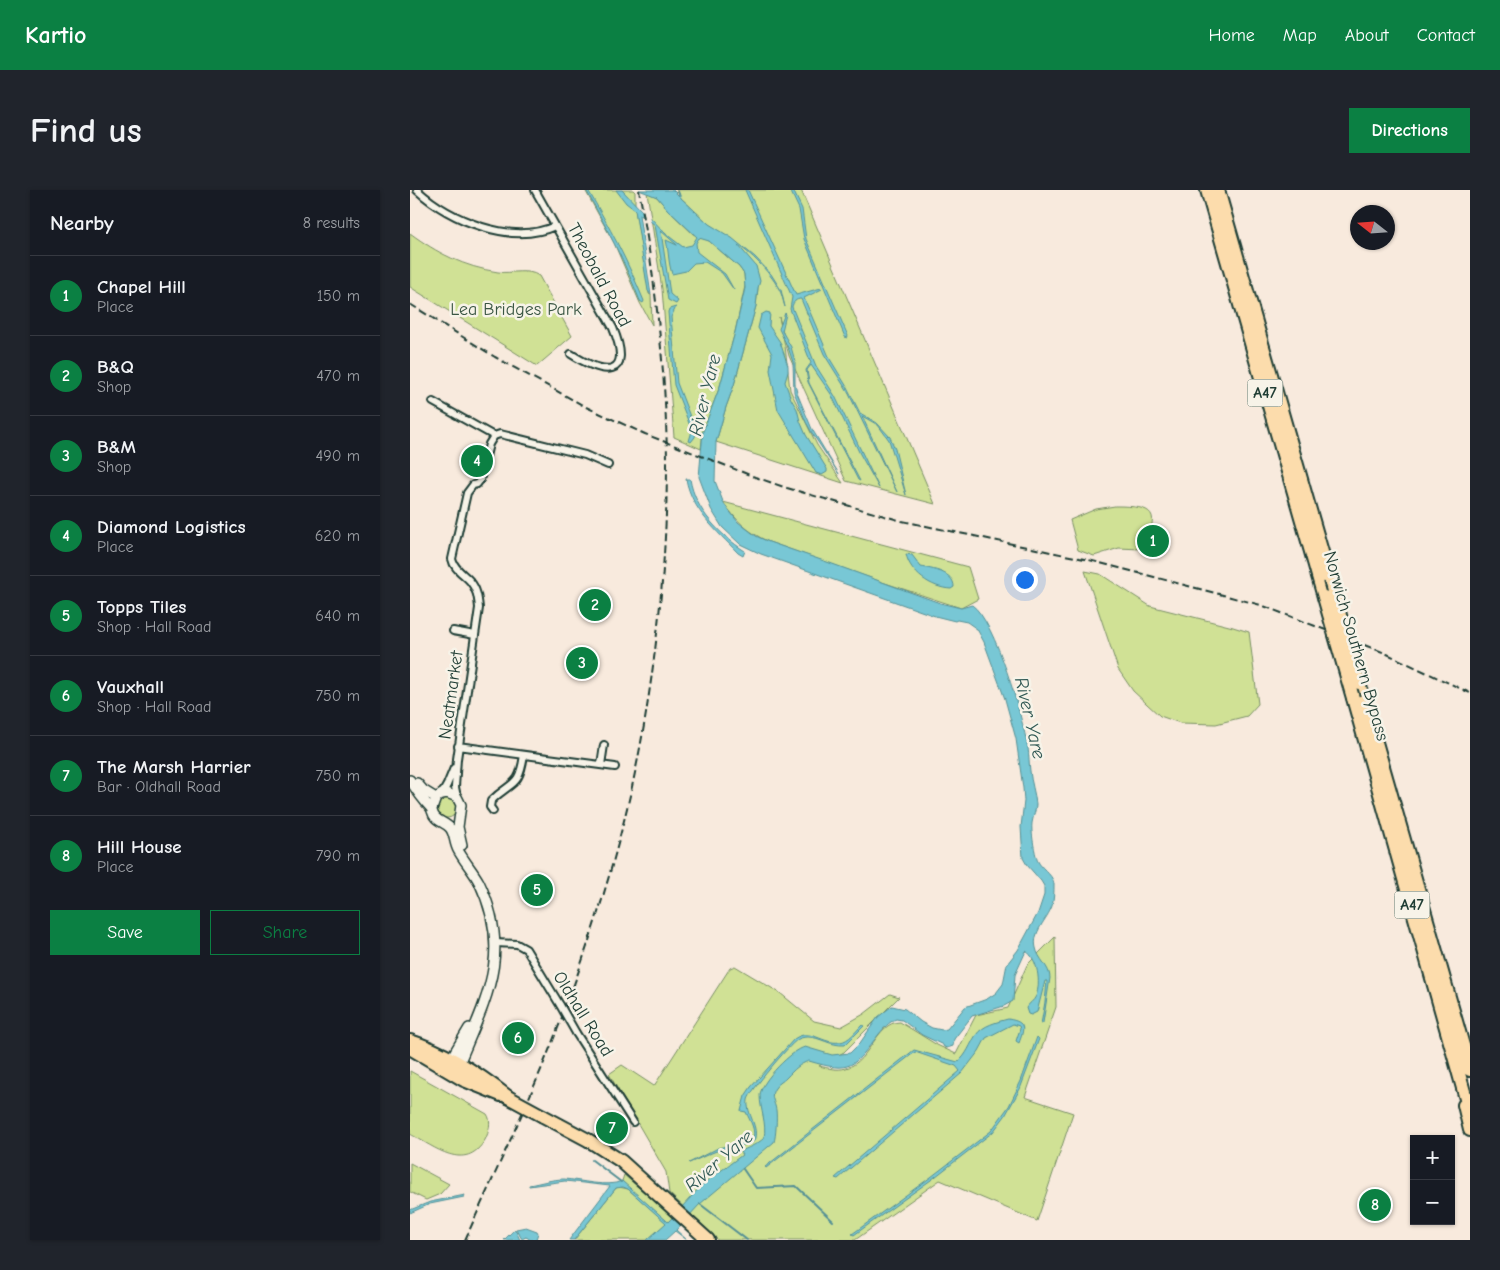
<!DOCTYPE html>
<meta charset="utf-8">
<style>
body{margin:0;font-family:"Comic Neue",sans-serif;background:#20242c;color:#f1f3f6}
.controls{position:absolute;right:15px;bottom:15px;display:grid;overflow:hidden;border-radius:0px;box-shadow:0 1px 4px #0004}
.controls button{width:45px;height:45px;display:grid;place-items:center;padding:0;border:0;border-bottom:1px solid #363941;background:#171b24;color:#f1f3f6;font:25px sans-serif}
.compass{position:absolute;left:940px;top:15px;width:45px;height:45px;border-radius:50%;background:#171b24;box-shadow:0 1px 4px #0004;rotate:287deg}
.you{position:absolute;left:614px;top:389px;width:18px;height:18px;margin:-12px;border:4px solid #fff;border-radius:50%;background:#1a73e8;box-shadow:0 0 0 8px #1a73e833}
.badge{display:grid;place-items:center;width:32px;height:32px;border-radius:50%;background:#0b8043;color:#fff;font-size:16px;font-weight:700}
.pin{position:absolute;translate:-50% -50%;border:2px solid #fff;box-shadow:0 1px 5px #0006}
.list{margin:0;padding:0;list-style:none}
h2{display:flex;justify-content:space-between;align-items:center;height:65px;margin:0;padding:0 20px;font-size:21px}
h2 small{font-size:16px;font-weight:400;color:#9ea1a6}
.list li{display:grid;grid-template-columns:32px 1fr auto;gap:15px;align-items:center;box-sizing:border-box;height:80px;padding:0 20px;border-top:1px solid #363941}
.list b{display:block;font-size:19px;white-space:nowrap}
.list p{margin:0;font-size:16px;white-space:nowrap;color:#9ea1a6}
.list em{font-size:16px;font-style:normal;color:#9ea1a6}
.actions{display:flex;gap:10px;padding:15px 20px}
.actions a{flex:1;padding:11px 0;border:1px solid #0b8043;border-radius:0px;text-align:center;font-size:18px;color:#0b8043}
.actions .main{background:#0b8043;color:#fff}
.map{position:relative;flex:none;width:1060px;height:1050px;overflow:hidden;border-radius:0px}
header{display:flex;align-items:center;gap:30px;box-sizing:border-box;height:70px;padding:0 25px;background:#0b8043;color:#fff}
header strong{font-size:24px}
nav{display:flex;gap:28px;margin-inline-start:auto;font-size:18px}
.intro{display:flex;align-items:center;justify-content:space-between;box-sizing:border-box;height:120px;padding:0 30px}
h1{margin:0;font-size:35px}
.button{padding:12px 22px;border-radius:0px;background:#0b8043;color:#fff;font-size:18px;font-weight:700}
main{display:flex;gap:30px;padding:0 30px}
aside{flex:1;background:#171b24;border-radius:0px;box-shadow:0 1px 4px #0004}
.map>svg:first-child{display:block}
.green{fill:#d0e195;stroke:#788f64}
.water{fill:#78c7d5;stroke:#549095}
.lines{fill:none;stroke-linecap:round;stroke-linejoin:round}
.stream{stroke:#549095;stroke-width:2}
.street-casing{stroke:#1f3d34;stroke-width:10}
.secondary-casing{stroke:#1f3d34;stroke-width:12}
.highway-casing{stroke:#1f3d34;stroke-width:16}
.street{stroke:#f7f3e8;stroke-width:6}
.secondary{stroke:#f7f3e8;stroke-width:9}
.highway{stroke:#fcdcac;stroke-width:12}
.rail{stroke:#1f3d34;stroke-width:2;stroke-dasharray:8 4;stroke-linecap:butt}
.street-bridge-casing{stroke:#1f3d34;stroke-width:10;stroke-linecap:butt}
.highway-bridge-casing{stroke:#1f3d34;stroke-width:16;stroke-linecap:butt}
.street-bridge{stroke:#f7f3e8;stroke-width:6}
.highway-bridge{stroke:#fcdcac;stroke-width:12}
.labels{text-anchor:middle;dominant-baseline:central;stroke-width:5;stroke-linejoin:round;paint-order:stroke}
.shield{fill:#f7f3e8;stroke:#60746a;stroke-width:1}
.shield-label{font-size:16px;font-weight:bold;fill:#1f3d34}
.street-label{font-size:18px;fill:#1f3d34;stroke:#f7f3e8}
.park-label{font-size:18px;fill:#3a5643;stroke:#f7f3e8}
.water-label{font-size:19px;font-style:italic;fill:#315954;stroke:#f7f3e8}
</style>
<header>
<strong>Kartio</strong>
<nav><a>Home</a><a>Map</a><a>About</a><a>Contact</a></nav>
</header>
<div class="intro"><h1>Find us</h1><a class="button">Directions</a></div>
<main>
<aside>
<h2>Nearby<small>8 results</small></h2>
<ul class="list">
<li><span class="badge">1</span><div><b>Chapel Hill</b><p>Place</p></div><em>150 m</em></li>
<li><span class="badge">2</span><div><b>B&amp;Q</b><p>Shop</p></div><em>470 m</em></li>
<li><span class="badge">3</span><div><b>B&amp;M</b><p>Shop</p></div><em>490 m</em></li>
<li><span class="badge">4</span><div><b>Diamond Logistics</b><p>Place</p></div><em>620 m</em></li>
<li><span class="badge">5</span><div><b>Topps Tiles</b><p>Shop · Hall Road</p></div><em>640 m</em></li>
<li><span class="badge">6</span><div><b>Vauxhall</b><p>Shop · Hall Road</p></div><em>750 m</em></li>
<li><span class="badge">7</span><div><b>The Marsh Harrier</b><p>Bar · Oldhall Road</p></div><em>750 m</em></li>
<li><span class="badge">8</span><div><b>Hill House</b><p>Place</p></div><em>790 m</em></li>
</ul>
<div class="actions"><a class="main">Save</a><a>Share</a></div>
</aside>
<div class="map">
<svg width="1060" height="1050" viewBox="0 0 1060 1050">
<rect width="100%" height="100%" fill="#f8eadd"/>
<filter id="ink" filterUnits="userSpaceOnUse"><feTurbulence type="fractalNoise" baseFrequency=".02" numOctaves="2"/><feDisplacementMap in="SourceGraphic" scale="10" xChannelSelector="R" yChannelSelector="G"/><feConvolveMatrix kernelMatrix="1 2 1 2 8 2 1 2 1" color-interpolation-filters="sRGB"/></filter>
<g filter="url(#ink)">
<path class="green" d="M175,0H223L225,2V19L239,104L241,105L242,135L230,113L204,53Z
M266,0H391L525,314L436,291L379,166L369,127L375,156L380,200L407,255L433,293L306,252L316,217L324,195L346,116L348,98L328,55L301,36L271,8Z
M237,2L247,7L258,20L283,44L299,51L329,77L334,84L335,96L325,142L310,196L293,241L291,259L264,247L252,99Z
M0,43C27,63 54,77 88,82C101,84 118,78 129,86L162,146L127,176L0,97Z
M313,312L558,377L568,409L551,418L469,391L359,352C336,341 327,331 313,312Z
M705,316C744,316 753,322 730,359L709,358L684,366L668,360L660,330L686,319Z
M675,381L690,384L740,416L823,437L839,442L848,514L837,526L806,534L770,533L750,526L723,501L708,479Z
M27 618a10 10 0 1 1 20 0a10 10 0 1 1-20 0Z
M645,747L646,817L615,907L663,923L627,1031L530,990L445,1050H308L259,1003L256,982L199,884L212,875L244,896L320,778L325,776L370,803L404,831L431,837L454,824L480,804L489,807L434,862L409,876C418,878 427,881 436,878C460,872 466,832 490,832L527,855L546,864L566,825L598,818L617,775Z
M0,881L77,924C82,931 79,942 75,950C55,983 25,957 0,944Z
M0,973L39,994L30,1004L16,1010L0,1002Z
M214,985L263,1027L258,1032L215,995L212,991Z
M209,997L218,999L257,1033L237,1050H164L206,998Z"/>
<path class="water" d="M176,0H178C199,36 218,72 234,111L233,113L230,111C215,72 196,37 176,0Z
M206,0H212L232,21L233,27L229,25L241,105L238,101L225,20L216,13Z
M229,0H263L269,6L268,0L271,8L299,34L322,48L345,67L361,84L371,100L375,117C374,114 373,110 372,106C366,88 343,65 328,55L346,76L350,91L348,98L346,116L324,195L316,217L306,252L305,291L314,314L328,332L346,346L359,352L417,372L530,413L551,418L562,415C586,432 612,527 618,558C619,565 619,573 620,581C621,592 625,603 626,614C626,621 623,626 622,633C621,641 624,658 626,666C628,678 643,683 644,694C644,701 644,709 642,716C637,730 622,742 626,758C628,769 640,777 640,788L633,833L631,834L635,812L637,791H635L627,822L621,825L618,824L616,818C618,814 624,811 626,806C631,793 628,769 616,761L605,785L603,811L594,816L562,826L544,849L543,856L537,858L534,857L533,855L512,845L492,830L486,829C479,832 474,838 469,844C443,877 442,884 399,871C389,874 384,880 377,887C374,891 368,893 365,898C359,906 365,912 366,920C367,927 366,946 364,952L290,1014L266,1040L277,1050L265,1041L255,1050H237L256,1033L218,999L213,997L206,998L164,1050H159L200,996L155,991L119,996V995C130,993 143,989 154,989C171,990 197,998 212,991L258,1032L293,994L332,965L330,962C336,958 347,955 354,948C357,933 350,920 350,905C351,891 382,860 395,857L422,865L440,863L450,853L468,827L482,816L495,819L511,832L522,838L532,840L537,839L555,817L577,809L586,803L593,794L597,774L608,760L628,723L634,705V696L631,691L617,675L613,668L611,637L614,611L613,598L606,549L595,509L574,452L567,439L557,432L547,430L545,431L525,426L351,364L330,354L312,337L301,319L289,287L293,241L310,196L325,142L335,98L334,84L329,77L299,51L289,48L286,53L287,62L315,84L324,100L312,83L295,72L284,73L276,81L262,84C258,71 259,63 256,50L267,55L251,41L260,104L268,111L266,114L258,110L245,35L241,32L240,27L256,44L273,57L282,55L287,47L258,20L247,7Z
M335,0H338L386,105L411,98L412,99L394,108L420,169L437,197L450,223L467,233L480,247L485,259L496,305L479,250L468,235L452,226L487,302L439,204L414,164L391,109C386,109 383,112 382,117L406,176L425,206L469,298L450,264L421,204L401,175L397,180L399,193L450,291L448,290L398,192L396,180L401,173L380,119L382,107Z
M380,0H383L392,19L396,49L438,146L437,148L435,147L394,49L389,19Z
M266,117L261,127L267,193L286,242L285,247L281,252L279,251L282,241L264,195L258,122L259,119Z
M356,122L360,123L359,136L370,152L378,176V182L375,192L381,209L387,219L390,231L396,245L417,279V282L412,285L406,283L368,220L360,180L362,164L348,138L351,125Z
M375,123L376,124L372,141L381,157L385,171V194L387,203L402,239L429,284L402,243L396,232L384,202L383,172L379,160L369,139Z
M276,289H280C285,320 310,345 335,361L333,366L328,363C307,341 282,321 276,289Z
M496,364L502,365L511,377C522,379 544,382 544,397L541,399C521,398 500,383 496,364Z
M598,829C617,832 614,839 609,853L606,851L610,839L609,836L603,834L576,848L569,861L552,883L428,989L425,988L550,881L546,876L505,862L356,978L355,977L504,860L548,872C557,865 560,854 566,845C573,835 587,832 598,829Z
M452,835L454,836L435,855C420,856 410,847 398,847C394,847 389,848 387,850C379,855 339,902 338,910C336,924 350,937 344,951C338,956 332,955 325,956C309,958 294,967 279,973L308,958L342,950C347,941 340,931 336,922L331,921L335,906L341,897L384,849C401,837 413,855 430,852C439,851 446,841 452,835Z
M627,847L629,849L610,899L595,926L583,942L521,990L444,1045L442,1044L521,987L581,941L599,916L611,891Z
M55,1005L54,1007L20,1014L0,1023V1020L20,1012Z
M116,1037L127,1041L128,1043L126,1049L121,1050L116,1047L112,1049L106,1039Z
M105,1039L110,1050H94Z"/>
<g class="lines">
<path class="stream" d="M182,970L211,992
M333,979L346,998L386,996L423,1031
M290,1014L337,1050"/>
<g class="street-casing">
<path id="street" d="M7,0C40,30 101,56 145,36
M125,0L203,138C224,189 194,185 161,164
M23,212L84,246L90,244L175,265L198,275
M43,441L65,445
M48,556L205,577
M191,575L194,555
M32,604L37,595L44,578
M47,607L45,597L47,569L69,418C68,408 67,399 60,391C53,383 44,379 42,369L57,303L63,295L67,294L70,290L79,254L84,246
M83,621L80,617L81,611C102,590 109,599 114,565
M85,753L107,754L116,759L150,815
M166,843L223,932"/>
</g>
<g class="secondary-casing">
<path id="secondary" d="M0,590C6,600 12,609 20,617C23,620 22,624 25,627C29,632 36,633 40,638C45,644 44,653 48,660C54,671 63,681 69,692C103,763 76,809 49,874L45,877
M7,593L13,600L26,608
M22,619L26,608L32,604L37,603L47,607L51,615L48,637L52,655
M40,870L59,838"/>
</g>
<g class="highway-casing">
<path id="highway" d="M797,0L914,407
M808,0L920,390
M949,493L1060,880
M943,508L1060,923
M0,851C35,862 69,884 98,907
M0,858L54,890L91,905
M1054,915L1060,940
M133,926L178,950L211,971L298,1050"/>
</g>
<use href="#street" class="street"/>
<use href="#secondary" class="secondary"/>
<use href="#highway" class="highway"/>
<path class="rail" d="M0,114L85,167L176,217L235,244L345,287L377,298L492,331L679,370L851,415L975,463L1060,503
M55,1050C92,967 132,885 162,800C191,719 217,631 232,547C248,456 257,363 257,271C256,181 245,88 229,0"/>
<g class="street-bridge-casing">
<path id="street-bridge" d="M150,815L166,843"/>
</g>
<g class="highway-bridge-casing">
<path id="highway-bridge" d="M920,390L949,493
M914,407L943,508
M98,907L133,926"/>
</g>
<use href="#street-bridge" class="street-bridge"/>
<use href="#highway-bridge" class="highway-bridge"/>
</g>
</g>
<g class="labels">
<g class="shield">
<rect x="837.5" y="189.5" width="35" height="27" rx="4"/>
<rect x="984.5" y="701.5" width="35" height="27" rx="4"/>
</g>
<g class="shield-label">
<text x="855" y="203">A47</text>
<text x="1002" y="715">A47</text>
</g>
<g class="street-label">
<text transform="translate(189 85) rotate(62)">Theobald Road</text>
<text transform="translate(946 456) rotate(74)">Norwich Southern Bypass</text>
<text transform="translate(41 505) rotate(-82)">Neatmarket</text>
<text transform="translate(173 824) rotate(58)">Oldhall Road</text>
</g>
<g class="park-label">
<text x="106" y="119">Lea Bridges Park</text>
</g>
<g class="water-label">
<text transform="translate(295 205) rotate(-76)">River Yare</text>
<text transform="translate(620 528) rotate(77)">River Yare</text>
<text transform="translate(309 971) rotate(-41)">River Yare</text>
</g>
</g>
</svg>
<div class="controls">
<button>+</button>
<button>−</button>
</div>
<svg class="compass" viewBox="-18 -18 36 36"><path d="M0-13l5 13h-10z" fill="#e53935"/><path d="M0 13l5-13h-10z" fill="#9ea1a6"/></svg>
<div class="you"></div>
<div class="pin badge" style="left:743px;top:351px">1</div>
<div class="pin badge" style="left:185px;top:415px">2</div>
<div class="pin badge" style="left:172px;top:473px">3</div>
<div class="pin badge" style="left:67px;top:271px">4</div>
<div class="pin badge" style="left:127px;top:700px">5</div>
<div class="pin badge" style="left:108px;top:848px">6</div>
<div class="pin badge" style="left:202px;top:938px">7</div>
<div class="pin badge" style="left:965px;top:1015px">8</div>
</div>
</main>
